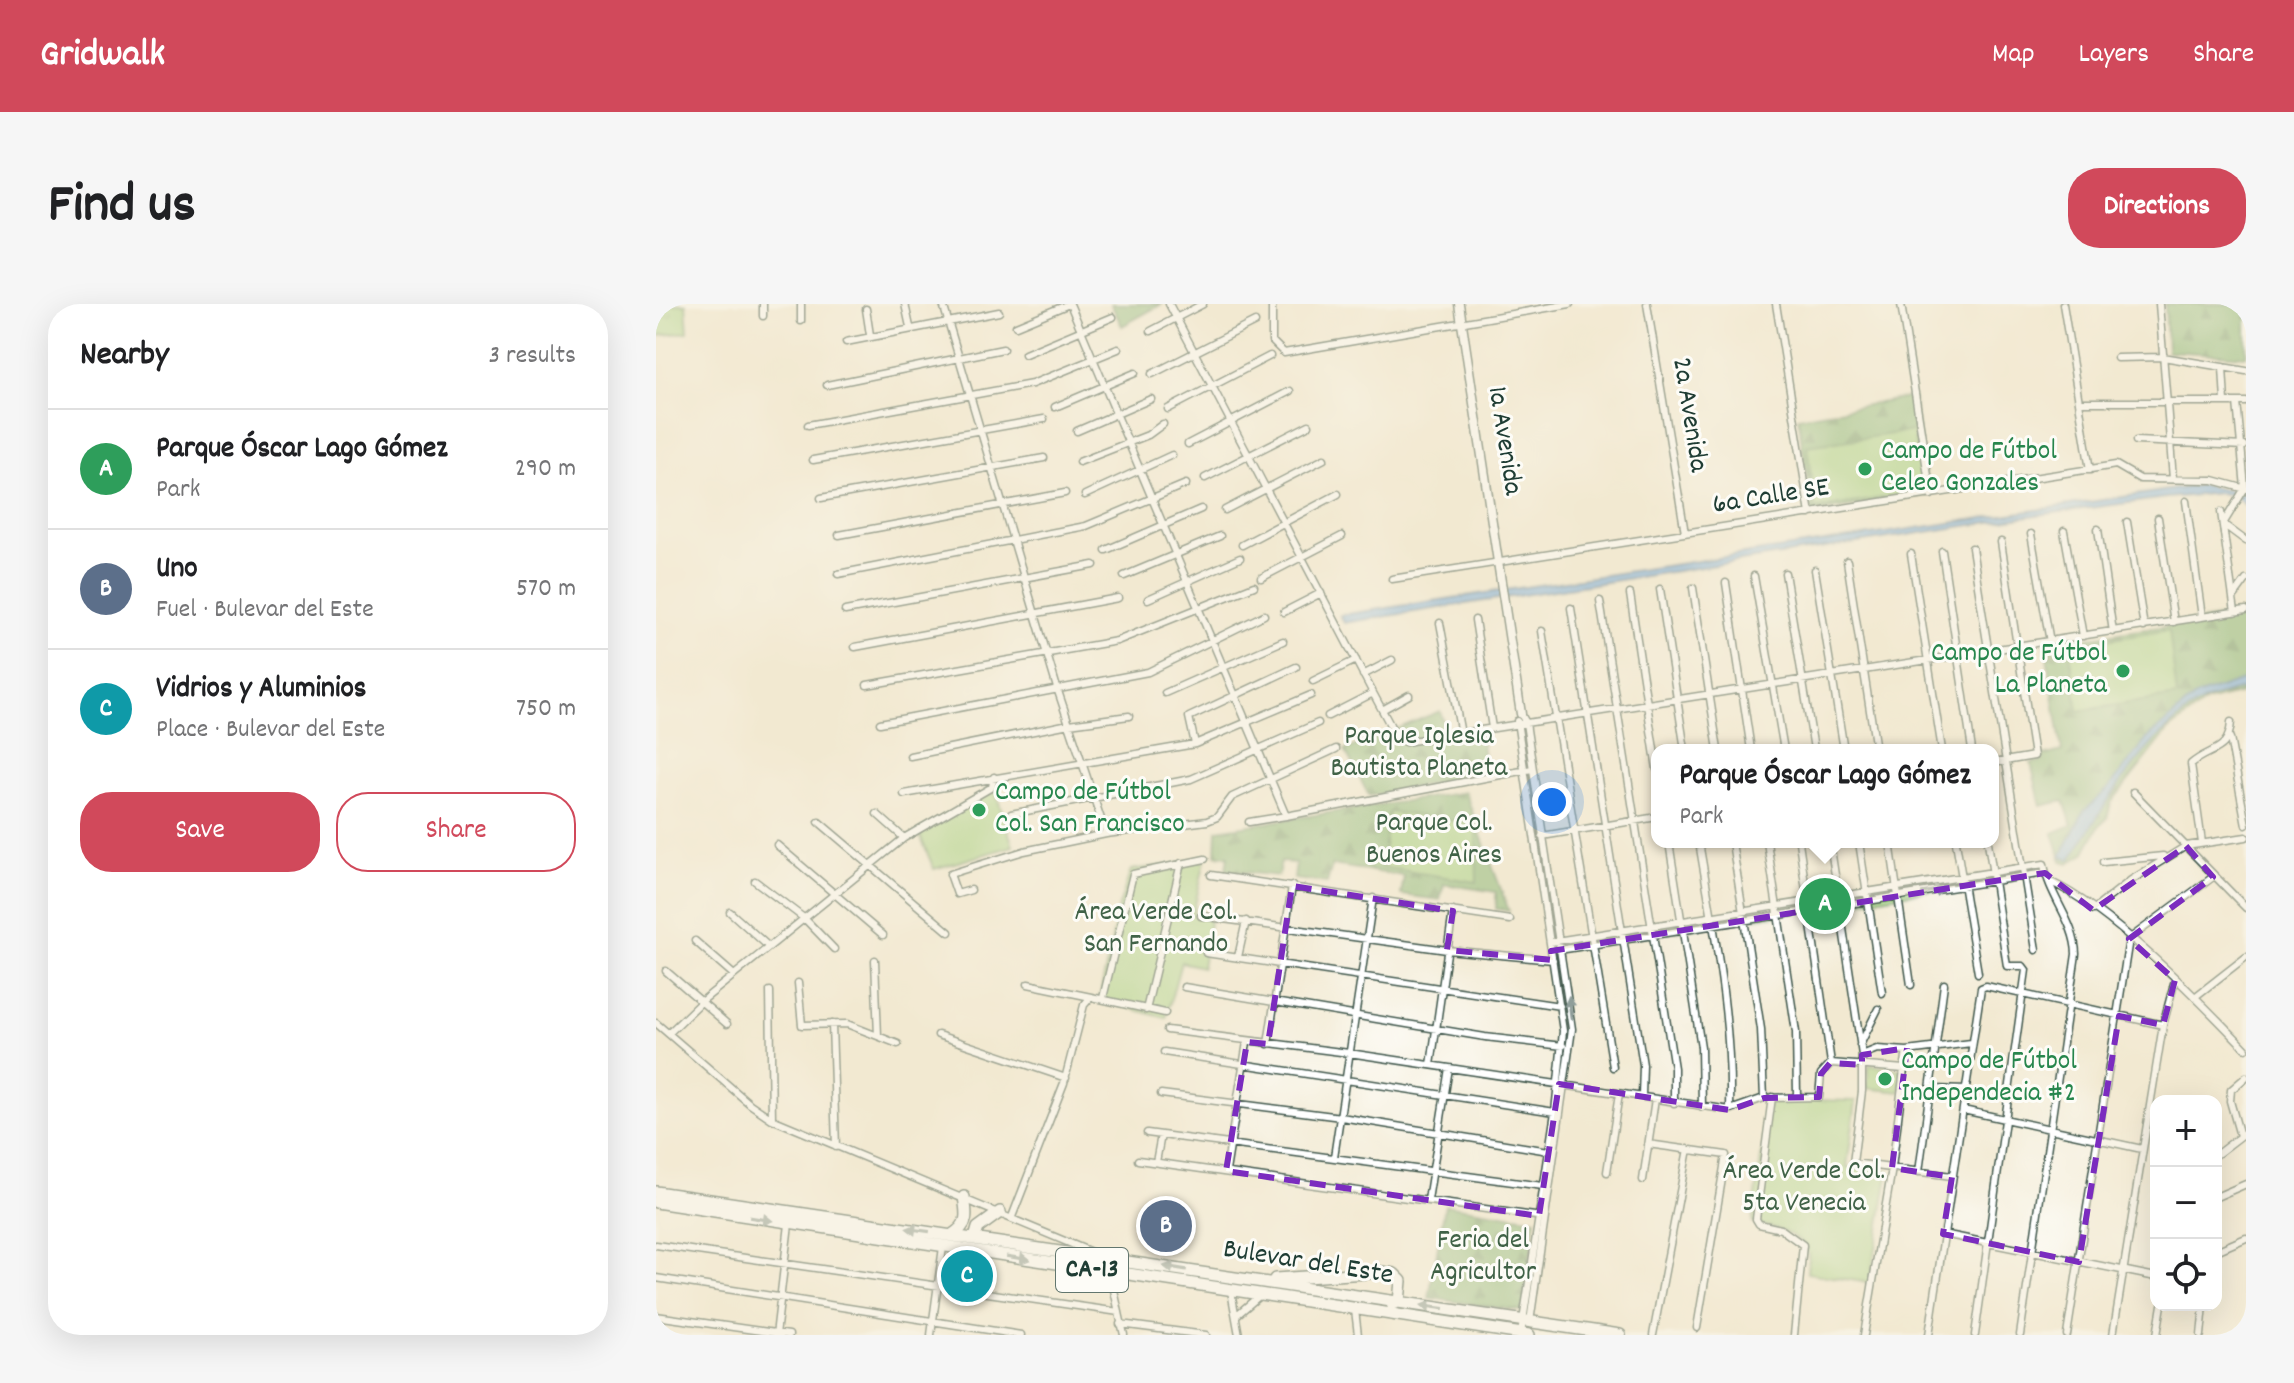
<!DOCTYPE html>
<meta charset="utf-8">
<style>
body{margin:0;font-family:Dekko,sans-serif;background:#f6f6f6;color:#202124}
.controls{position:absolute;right:24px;bottom:24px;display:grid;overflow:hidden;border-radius:16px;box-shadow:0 8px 32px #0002}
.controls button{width:72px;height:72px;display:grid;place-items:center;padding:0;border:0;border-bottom:2px solid #e0e0e0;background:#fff;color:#202124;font:40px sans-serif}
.you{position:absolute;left:896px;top:498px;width:28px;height:28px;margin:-20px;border:6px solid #fff;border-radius:50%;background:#1a73e8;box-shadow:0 0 0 12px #1a73e833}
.badge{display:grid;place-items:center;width:52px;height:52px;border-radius:50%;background:#d1495b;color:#fff;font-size:26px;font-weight:700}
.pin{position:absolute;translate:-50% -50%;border:4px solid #fff;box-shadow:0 2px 8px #0006}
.popup{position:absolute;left:995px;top:440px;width:348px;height:104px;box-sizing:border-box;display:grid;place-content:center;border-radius:16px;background:#fff;filter:drop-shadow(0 2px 6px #0005);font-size:26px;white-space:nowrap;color:#757577}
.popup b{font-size:30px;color:#202124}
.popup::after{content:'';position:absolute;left:50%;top:100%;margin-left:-16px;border:16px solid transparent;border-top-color:#fff}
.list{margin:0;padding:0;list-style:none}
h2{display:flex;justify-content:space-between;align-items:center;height:104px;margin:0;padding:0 32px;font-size:34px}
h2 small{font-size:26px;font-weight:400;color:#757577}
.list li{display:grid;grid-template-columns:52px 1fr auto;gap:24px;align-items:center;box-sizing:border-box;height:120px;padding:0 32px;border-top:2px solid #e0e0e0}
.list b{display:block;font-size:30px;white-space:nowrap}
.list p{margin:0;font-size:26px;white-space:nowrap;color:#757577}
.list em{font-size:26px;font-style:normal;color:#757577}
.actions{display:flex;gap:16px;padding:24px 32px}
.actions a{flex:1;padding:18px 0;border:2px solid #d1495b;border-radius:32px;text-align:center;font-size:28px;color:#d1495b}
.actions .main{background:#d1495b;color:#fff}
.icon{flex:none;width:44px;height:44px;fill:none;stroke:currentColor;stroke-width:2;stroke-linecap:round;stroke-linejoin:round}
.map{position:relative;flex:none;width:1590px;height:1031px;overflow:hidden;border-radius:32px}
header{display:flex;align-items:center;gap:48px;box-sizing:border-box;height:112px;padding:0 40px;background:#d1495b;color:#fff}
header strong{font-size:38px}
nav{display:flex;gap:44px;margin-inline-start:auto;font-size:28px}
.intro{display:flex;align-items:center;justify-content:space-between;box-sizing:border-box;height:192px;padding:0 48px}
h1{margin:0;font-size:56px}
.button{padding:20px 36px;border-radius:32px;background:#d1495b;color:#fff;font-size:28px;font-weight:700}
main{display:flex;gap:48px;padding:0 48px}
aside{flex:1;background:#fff;border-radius:32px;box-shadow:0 8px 32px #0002}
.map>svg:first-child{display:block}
.grass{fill:url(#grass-tufts);stroke:#60865a;stroke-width:2}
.forest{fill:url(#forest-firs);stroke:#507851;stroke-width:2}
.park{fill:#a1d07f;stroke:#60865a;stroke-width:2}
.water{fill:#6da5dc;stroke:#467188;stroke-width:2}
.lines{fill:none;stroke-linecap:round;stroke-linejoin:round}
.street-casing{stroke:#3f574c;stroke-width:9}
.secondary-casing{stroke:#3f574c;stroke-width:11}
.highway-casing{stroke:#3f574c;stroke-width:14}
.street{stroke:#fff;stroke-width:6}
.secondary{stroke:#fff;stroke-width:8}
.highway{stroke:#fff;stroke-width:11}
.oneway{fill:#8f9e9a}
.marked{fill:none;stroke:#7b2cbf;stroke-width:6;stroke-dasharray:16 10;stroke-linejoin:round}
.leisure-dot{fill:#2e9e5b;stroke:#fdfcf7;stroke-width:3}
.labels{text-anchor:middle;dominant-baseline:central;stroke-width:6;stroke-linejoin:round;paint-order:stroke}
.shield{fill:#fdfcf7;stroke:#62766e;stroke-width:2}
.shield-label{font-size:26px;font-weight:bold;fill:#1f3d34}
.street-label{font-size:28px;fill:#1f3d34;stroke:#fdfcf7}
.leisure-label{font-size:28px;fill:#27864d;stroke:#fdfcf7;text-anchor:start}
.park-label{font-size:28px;fill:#406247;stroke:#fdfcf7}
</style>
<header>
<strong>Gridwalk</strong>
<nav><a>Map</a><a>Layers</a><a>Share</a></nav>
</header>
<div class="intro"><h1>Find us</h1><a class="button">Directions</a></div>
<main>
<aside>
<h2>Nearby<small>3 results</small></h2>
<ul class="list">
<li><span class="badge" style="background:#2e9e5b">A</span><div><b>Parque Óscar Lago Gómez</b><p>Park</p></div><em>290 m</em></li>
<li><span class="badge" style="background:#5c6f8a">B</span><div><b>Uno</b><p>Fuel · Bulevar del Este</p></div><em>570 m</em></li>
<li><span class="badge" style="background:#0f9aa8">C</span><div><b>Vidrios y Aluminios</b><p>Place · Bulevar del Este</p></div><em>750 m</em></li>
</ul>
<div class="actions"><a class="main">Save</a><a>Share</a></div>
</aside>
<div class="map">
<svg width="1590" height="1031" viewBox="0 0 1590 1031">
<defs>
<pattern id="grass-tufts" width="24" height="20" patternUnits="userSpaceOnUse" patternTransform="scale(2)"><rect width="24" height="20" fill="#a1d07f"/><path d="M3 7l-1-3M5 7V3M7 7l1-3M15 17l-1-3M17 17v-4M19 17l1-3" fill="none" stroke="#83aa69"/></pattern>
<pattern id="forest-firs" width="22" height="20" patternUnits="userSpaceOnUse" patternTransform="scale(2)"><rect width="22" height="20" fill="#80b26e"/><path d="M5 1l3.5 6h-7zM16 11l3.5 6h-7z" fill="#68925b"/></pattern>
</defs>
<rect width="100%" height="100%" fill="#fdfcf7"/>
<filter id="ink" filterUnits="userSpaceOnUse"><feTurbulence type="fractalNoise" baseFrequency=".0125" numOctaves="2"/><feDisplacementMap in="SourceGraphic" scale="16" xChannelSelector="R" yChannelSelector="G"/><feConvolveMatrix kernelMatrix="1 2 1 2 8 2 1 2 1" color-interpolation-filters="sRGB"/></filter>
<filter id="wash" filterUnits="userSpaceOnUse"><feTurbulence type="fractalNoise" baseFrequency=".006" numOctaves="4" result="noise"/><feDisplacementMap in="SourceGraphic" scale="32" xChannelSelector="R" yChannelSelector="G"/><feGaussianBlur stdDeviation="1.8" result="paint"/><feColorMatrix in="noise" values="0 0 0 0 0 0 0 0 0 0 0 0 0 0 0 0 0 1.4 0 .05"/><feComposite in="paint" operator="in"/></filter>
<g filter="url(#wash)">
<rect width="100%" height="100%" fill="#f2e9d1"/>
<path class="grass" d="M0,0H30L32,28L0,32Z"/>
<path class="forest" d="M455,0H506L466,22Z
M1509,0H1590V52L1511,47Z
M1257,93L1273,191L1156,209L1142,113Z
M1590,310V388L1550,398L1512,427L1455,499L1451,515L1443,522L1428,550L1413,559L1406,557L1397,529L1416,521L1408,497L1385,502L1375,459L1387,457V452L1406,447L1389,340Z
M784,407L793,436L825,431L829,461L804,465L805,474L713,492L689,446Z
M809,488L853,607L840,605V588L788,580L784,596L745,591L748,572L676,561L671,579L638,575L640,559L625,558L622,572L570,566L572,552L560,551L561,526Z
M789,901L880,915L866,1007L773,994Z"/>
<path class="park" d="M1257,127L1268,187L1159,205L1151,142Z
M1513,326L1521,392L1422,407L1413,342Z
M339,486L357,542L278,565L262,527Z
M733,508L820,520L821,578L725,563Z
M549,556L537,610L554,613L546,663L525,658L510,714L443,696L463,602L475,566Z
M1386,562L1388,568L905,645L904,637Z
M1213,761L1247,766L1244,788L1211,784Z
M1113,795L1200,797L1191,863L1233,866L1214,979L1151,969C1151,963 1153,954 1152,949C1147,930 1112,922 1096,919Z"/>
<path class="water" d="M1546,181L1590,190V202L1578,192L1564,189L1510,194L1373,212L688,319L684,311Z
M1590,375V384C1572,389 1554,392 1538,403C1485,439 1448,501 1415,555L1405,552L1428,507L1453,484L1491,435L1540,392Z"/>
</g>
<g filter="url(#ink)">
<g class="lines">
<g class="street-casing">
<path id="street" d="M107,0V12
M145,0V17
M249,0L254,23
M287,0L401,384L450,530
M414,0L630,512L876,465
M513,0L717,389L740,432L749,438L1590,306
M616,0V37L628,49L914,0
M991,0L1029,229
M1120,0L1154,210
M1245,0L1275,191
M1407,0L1434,166
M1503,0L1517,175
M210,5L214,31
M360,22L413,0
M495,27L547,0
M190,38L343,8
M369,50L457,13
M1461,54L1507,53L1590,67
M1567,63L1569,98
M496,70L599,18
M171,81L347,45
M1423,98H1590
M1581,98L1589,184L1567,220L1590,237
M399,103L479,69
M512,105L614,52
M152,121L376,80L462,45
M421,127L495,95
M1480,137L1588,142
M532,140L634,87
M157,156L388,115
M423,158L492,131L507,120
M549,174L653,121
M429,191L516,151
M165,194L388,154
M1530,197L1546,313
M569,206L668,155
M1565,208L1579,308
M1502,214L1518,318
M1471,218L1488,323
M1442,225L1457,328
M1408,227L1427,332
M1375,230L1394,338
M183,231L409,189
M586,241L682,190
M1316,244L1380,646
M450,246L545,205
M1286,247L1316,446
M1255,250L1286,446
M1191,257L1220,446
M1159,266L1188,446
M1129,269L1158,445
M182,270L430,222L530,180
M468,272L564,232
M1098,272L1128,446
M605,274L686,232
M736,275L1460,161L1484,175L1557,176L1590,185
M1070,279L1095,446
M1037,284L1062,446
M1004,285L1029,446
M974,290L1001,465
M1579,291L1590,276
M492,295L584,254
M944,297L1018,764V799
M915,304L987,761L986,792
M189,307L438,261
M628,308L665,289
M819,316L836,424
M784,319L805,430
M886,327L957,763
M199,343L462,294
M707,371L736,356
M657,377L700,356
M211,381L461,337L598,282
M509,389L627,337
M726,406L753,391
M865,410L870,419L916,725L874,1018
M672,412L717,389
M861,417L907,727L899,808L865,1030
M224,419L492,368L608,311
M1574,434L1590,521
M539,440L533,413L640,363
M254,452L413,420L473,412
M1337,459L1378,452L1345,238
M1477,488L1590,604
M248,490L539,440L655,391
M221,510L248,534
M355,510L535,475L662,419
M163,518L293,628
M593,518L630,512
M886,532L1001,513
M1013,538L1045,743L1046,803
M1043,538C1058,628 1076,714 1074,806
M1076,538L1105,725L1108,794
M1111,538L1140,728L1141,792
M1143,538L1175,759
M1174,538L1206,751V787L1197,859L1296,872
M1203,538L1226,689
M1234,538L1255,681
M1300,538L1322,669
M1546,539L1535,460C1555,443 1573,449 1575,418
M121,541L227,631
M1447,558L1507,552
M555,571L854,616
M99,577L149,615L178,645
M1393,577C1456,606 1541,694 1590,745
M315,586L301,590L294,570L368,547L450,530L551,517L561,513L576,493L680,445
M1437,606L1475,576L1530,542L1590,533
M74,608L113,643
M545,612L791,646L897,656
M39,637L78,671
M894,638L1388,560C1393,593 1419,617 1420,650L1364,1031
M903,646L1389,569
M550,649L904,702
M582,653L590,617
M219,656L222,732
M10,667L71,720
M142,679L146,721L191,720L242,740
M372,680L435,693
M528,683L829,733L907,742
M114,687L116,815
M1540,692L1590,653
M447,694L477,570L549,555
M490,706L525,559
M0,719L94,800L116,815L435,948
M176,720L180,843
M511,726L693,749L1074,806L1108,794L1163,793L1165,770L1175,759L1248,765L1236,864L1208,1031
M13,729L46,697L248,534L336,483L338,473
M282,731L410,774
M612,740L636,582
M1204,741L1222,705
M508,748L899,808
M1206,751L1221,745L1251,747
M775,761L797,607
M1248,765L1251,747L1315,739
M1276,785L1310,786
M505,790L685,813L893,847
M1116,793L1100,915L1103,920L1125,925L1147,941L1138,1031
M1307,806L1486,845
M491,829L887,882
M1584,832L1574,797L1575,786L1590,773
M992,840L1070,851L1041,1024
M1560,851L1590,828
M678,853L717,594
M482,856L886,913
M500,858L505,831
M570,867L591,738
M951,868L963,790
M1263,868L1288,680
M987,876L999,795
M1560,893L1590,880
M772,896L793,764
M356,913L408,779L428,701L435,693L509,709
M1287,930L1500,973
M0,941L463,1008
M1560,947L1590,934
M454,968L468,1031
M0,974L365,1031
M575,987L583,1031
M699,1006L702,1031
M582,1010L603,992
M0,1012L133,1031
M464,1020L550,1031
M120,1031L133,920
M275,1031L287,943
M997,1031L1032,845
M1273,1031L1325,684L1330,682L1507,721
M1319,1031L1370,666L1367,662H1351L1332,538
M1411,1031L1473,635L1557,573
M1457,1031L1507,721L1519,676
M1501,1031L1506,1001
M1545,1031L1548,1001"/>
</g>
<g class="secondary-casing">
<path id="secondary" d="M803,0L865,410"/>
</g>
<g class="highway-casing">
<path id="highway" d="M0,888L964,1031
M0,898L873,1031
M296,931C313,921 311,911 308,893
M319,934L322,924L344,908
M619,975L725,968L738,970L745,977L743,998L736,1000"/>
</g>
<use href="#street" class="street"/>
<use href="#secondary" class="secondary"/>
<use href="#highway" class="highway"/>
</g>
<defs><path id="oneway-solid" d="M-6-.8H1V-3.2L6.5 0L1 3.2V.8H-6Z" transform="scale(2)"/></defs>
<g class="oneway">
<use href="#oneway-solid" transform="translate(1277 587) rotate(-10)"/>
<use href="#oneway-solid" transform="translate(914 704) rotate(-97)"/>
<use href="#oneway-solid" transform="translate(105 915) rotate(9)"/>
<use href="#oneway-solid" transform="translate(262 926) rotate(-172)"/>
<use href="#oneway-solid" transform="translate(362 954) rotate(9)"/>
<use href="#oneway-solid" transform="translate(519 964) rotate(-171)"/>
<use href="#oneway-solid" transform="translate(776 1003) rotate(-172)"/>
</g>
</g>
<path d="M0 0H1590V1031H0ZM1530,542L1557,573L1473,635L1519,676L1507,721L1463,712L1423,958L1287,930L1296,873L1236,864L1251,744L1206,751V761L1174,759L1165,770L1163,793L1108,794L1074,806L903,780L883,912L570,867L591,738L612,740L636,582L797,607L791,646L897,656L895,647L1389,569L1437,606Z" fill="#f2e9d1" fill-opacity=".55" fill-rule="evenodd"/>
<path class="marked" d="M1530,542L1557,573L1473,635L1519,676L1507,721L1463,712L1423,958L1287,930L1296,873L1236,864L1251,744L1206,751V761L1174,759L1165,770L1163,793L1108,794L1074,806L903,780L883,912L570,867L591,738L612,740L636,582L797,607L791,646L897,656L895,647L1389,569L1437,606Z"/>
<g class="leisure-dot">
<circle cx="1209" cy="165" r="8"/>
<circle cx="1467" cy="367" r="8"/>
<circle cx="323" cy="506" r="8"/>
<circle cx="1229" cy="775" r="8"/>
</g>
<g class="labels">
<rect class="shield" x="400" y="944" width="72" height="44" rx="6"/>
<g class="shield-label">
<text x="436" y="966">CA-13</text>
</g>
<g class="street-label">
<text transform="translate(1032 111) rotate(81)">2a Avenida</text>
<text transform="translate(847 137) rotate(81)">1a Avenida</text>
<text transform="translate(1115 194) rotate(-9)">6a Calle SE</text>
<text transform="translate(652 960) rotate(9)">Bulevar del Este</text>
</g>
<g class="leisure-label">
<text x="1225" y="149">Campo de Fútbol<tspan x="1225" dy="32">Celeo Gonzales</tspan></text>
<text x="1451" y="351" text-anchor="end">Campo de Fútbol<tspan x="1451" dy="32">La Planeta</tspan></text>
<text x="339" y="490">Campo de Fútbol<tspan x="339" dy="32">Col. San Francisco</tspan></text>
<text x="1245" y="759">Campo de Fútbol<tspan x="1245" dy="32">Independecia #2</tspan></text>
</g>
<g class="park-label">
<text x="763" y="434">Parque Iglesia<tspan x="763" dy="32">Bautista Planeta</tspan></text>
<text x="778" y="521">Parque Col.<tspan x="778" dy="32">Buenos Aires</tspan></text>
<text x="500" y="610">Área Verde Col.<tspan x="500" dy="32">San Fernando</tspan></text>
<text x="1148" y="869">Área Verde Col.<tspan x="1148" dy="32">5ta Venecia</tspan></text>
<text x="827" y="938">Feria del<tspan x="827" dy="32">Agricultor</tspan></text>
</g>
</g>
</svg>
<div class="controls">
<button>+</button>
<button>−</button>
<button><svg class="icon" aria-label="locate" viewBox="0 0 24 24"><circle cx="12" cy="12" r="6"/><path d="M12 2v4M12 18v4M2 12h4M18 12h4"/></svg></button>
</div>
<div class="you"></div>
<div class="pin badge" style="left:1169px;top:600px;background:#2e9e5b">A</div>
<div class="popup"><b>Parque Óscar Lago Gómez</b>Park</div>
<div class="pin badge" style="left:510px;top:922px;background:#5c6f8a">B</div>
<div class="pin badge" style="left:311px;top:972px;background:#0f9aa8">C</div>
</div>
</main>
